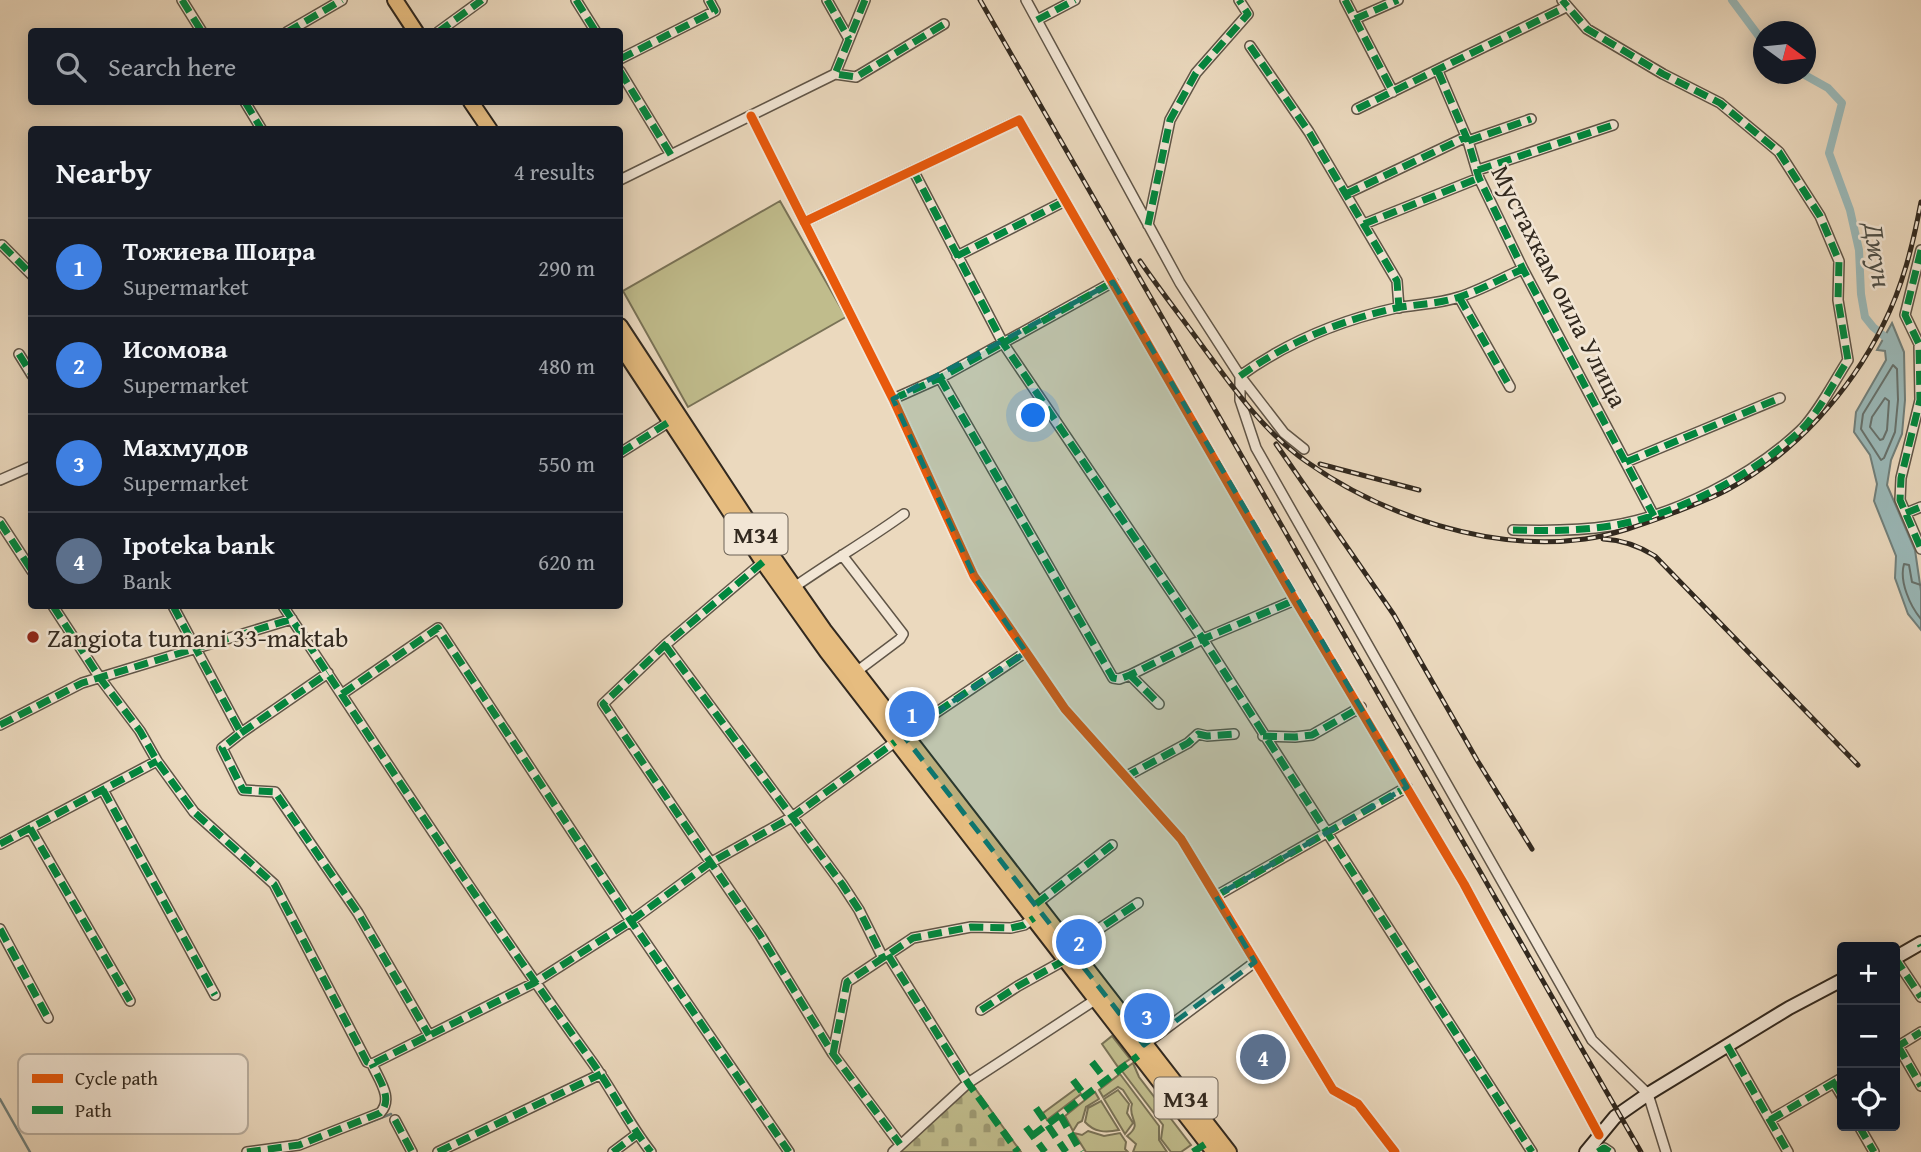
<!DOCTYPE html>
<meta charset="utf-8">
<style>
body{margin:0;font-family:"Gentium Book Plus",serif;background:#242831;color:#f1f3f6}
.controls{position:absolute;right:21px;bottom:21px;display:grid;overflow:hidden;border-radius:7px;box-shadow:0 4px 18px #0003}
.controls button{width:63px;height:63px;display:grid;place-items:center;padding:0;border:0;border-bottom:2px solid #363941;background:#171b24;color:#f1f3f6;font:35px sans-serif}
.compass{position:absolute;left:1753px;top:21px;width:63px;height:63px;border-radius:50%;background:#171b24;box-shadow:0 4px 18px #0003;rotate:105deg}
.you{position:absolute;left:1034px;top:416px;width:24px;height:24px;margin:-18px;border:5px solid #fff;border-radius:50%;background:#1a73e8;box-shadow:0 0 0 10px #1a73e833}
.badge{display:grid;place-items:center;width:46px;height:46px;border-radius:50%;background:#8c9099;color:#fff;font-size:23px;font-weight:700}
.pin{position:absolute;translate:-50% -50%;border:4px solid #fff;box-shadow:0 2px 7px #0006}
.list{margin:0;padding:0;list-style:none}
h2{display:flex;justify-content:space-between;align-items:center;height:91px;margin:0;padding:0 28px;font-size:30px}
h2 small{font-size:23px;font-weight:400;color:#9ea1a6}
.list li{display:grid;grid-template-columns:46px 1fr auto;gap:21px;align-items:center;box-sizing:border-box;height:98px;padding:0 28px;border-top:2px solid #363941}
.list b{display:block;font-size:26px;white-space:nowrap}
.list p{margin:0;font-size:23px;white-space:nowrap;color:#9ea1a6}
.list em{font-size:23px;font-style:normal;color:#9ea1a6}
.icon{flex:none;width:38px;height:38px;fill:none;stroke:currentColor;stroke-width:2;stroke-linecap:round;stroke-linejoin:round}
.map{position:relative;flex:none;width:1921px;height:1152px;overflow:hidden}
.search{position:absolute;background:#171b24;box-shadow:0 4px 18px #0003;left:28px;top:28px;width:595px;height:77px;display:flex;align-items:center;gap:18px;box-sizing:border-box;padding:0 24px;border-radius:7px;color:#9ea1a6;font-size:26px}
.panel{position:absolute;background:#171b24;box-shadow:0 4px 18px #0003;left:28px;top:126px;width:595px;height:483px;border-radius:7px}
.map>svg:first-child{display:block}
.green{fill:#c0bc8c;stroke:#797256;stroke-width:2}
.cemetery{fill:url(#cemetery-stones);stroke:#797256;stroke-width:2}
.water{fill:#9ab9b9;stroke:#707f7b;stroke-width:2}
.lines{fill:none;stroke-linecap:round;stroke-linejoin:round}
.shore{stroke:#66716c;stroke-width:2}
.stream{stroke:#707f7b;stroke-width:2.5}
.canal{stroke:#9ab9b9;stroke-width:8}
.street-casing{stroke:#605547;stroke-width:12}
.secondary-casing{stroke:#32291f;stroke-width:16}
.primary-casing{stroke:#32291f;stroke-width:18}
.street{stroke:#f2e6d5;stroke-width:9}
.secondary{stroke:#f2e6d5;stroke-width:12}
.primary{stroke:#e6bc7f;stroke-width:14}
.rail-casing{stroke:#32291f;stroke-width:5}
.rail{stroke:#f2e6d5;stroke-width:2.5;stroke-dasharray:8;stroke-linecap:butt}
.quiet{stroke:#00873e;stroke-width:7;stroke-dasharray:14 7;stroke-linecap:butt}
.cycleway-casing{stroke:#f2e6d5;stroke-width:13}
.cycleway{stroke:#e8590c;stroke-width:9}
.marked{fill:#0f766e;fill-opacity:0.2;stroke:#0f766e;stroke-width:5;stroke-dasharray:14 9;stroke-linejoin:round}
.poi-dot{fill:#8f2418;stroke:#f2e6d5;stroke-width:2.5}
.labels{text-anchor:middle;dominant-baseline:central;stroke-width:5;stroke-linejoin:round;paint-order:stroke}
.shield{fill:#f2e6d5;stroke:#6c6256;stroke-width:2}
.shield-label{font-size:24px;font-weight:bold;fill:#32291f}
.street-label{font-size:26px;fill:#32291f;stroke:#f2e6d5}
.poi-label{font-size:26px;fill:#32291f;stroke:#f2e6d5;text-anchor:start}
.water-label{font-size:28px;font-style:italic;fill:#4c4d46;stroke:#f2e6d5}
.key{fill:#f2e6d5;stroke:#b8ad9e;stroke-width:2}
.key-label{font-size:19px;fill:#32291f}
</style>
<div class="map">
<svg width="1921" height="1152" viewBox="0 0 1921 1152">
<defs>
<pattern id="cemetery-stones" width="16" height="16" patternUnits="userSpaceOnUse" patternTransform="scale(1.75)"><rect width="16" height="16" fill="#c0bc8c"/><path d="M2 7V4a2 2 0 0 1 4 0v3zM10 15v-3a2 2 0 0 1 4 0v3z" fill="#9d9972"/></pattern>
</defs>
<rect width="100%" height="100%" fill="#ebd9be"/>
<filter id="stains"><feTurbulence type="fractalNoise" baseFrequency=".00286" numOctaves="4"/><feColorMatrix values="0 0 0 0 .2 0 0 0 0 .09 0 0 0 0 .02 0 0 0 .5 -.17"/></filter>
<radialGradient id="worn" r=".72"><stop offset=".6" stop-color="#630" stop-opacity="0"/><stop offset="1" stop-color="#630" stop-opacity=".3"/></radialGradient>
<path class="green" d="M780,201L846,317L688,407L623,291Z
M1112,1036L1130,1059L1118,1067L1102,1044Z
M1133,1063L1139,1077L1191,1145L1181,1152H1171L1161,1139L1163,1125L1122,1071Z
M1120,1074L1159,1126V1140L1167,1152H1133L1136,1144L1127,1136C1144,1123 1127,1119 1132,1104L1123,1090L1118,1087L1103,1097L1099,1090Z
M1077,1088L1081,1094L1047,1120L1043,1113Z
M1118,1090L1129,1104L1127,1113L1133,1123L1125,1134L1104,1099Z
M1095,1092L1099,1099L1086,1107L1082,1121L1078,1123L1073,1131L1065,1116Z
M1101,1101L1119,1130C1105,1133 1094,1132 1085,1122L1088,1108Z
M1088,1131L1104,1136L1120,1133L1126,1142L1125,1149L1128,1152H1086L1074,1133L1082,1135Z"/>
<path class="cemetery" d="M972,1084L1021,1152H897Z"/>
<path class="water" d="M1892,323L1904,352L1905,400L1902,434L1891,460L1887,485L1915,550L1921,591V630L1908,614L1895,578L1896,556L1874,501L1877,484L1870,455L1854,432L1856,412L1886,360L1885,351L1877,350Z"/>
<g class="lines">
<path class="shore" d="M1893,365L1897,369L1898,400L1895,432L1884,458L1881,460L1861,429L1863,414Z
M1885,398L1889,401L1887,430L1883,439L1880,440L1870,427L1872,417Z
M1921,585L1912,582L1909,565L1904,564C1899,581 1910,606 1921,619"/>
<path class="stream" d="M0,1099L30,1152
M355,1128L391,1114"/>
<path class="canal" d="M1732,0L1764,43
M1803,74L1828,88L1842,103L1829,153L1850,210L1859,250L1861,294L1865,317L1873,327L1890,341"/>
<g class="street-casing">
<path id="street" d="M182,0L202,32
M576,0L596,32
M827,0L849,39
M1026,0L1180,283L1240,376L1284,433L1304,449
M1345,0L1393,92
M1355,19L1398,0
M1037,20L1075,0
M287,32L342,0
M438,32L482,0
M1250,46L1309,132L1397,281L1399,308
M620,59L715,11L709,0
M620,71L671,155
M1438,71L1468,141L1479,178L1523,269L1654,516
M835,74L856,77L944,24
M835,74L865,0
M245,102L262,130
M1357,109L1566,7
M751,116L893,399L974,576L1065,709L1181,839L1333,1090L1358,1104L1395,1152
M1468,141L1531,119
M913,170L1003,343L1203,639L1532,1152
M1478,170L1613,125
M620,180L835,74
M1346,194L1466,137
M804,222L1019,120L1295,600L1464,884L1599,1135
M1364,224L1479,178
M1148,225L1170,120L1196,73L1248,14L1239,0
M2,245L32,275
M1921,250L1905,315L1919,344L1920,400L1901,478L1900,500L1921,549
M957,256L1065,201
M1459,297L1510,387
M19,354L32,375
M1240,376V400L1256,448L1592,1040L1648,1094L1666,1152
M1240,376C1286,343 1341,320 1396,308C1417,304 1439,304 1459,297C1481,290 1502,278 1523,269
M940,378L1113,678L1119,679L1130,675L1203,639L1295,600
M893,399L940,378L1113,282
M620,453L669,422
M1626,462L1780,398
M0,480L32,466
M1906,513L1921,507
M0,522L32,571
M1513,530C1546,531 1578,531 1610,526C1675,516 1752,476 1800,431C1817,415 1835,380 1848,360L1838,300L1839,261L1820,216L1779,152L1720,103L1663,74L1587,29L1562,0
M842,555L903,634L900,639L856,672
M763,562L665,645L603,704L760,935L833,1054L900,1144
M793,588C830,562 868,540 904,514
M53,606L100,678L140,731L157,761L194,812L274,884L367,1062L372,1064L534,983L631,921L710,863L792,817L895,742
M173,606L241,733L222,748L243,790L275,792L358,913L429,1035
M283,606C384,758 483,911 590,1059C612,1089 628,1123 651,1152
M665,645L842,884L859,910L883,958
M1130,675L1159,704
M342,694L438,628L631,921L789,1152
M0,725L82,683L292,619
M241,733L328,673
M903,735L1026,652
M1263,736L1295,737L1312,735L1361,707
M1125,777L1188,743L1198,734L1207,736L1234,734
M103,790L215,995
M30,828L130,1001
M0,844L157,761
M1216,896L1407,787
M1036,904L1112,845
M0,929L48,1018
M1070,948L1138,903
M888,955L968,1083
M1895,958L1921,997
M981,1010L1018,986L1065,960
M1144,1045L1255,962
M1727,1045L1788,1152
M1898,1046L1921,1086
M1895,1048L1921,1032
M833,1054L847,982L913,938L971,927L1011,928L1024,925L1034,918
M1834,1083L1842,1096
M395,1120L412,1152
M1770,1120L1842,1078
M1859,1126L1874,1152
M247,1152L299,1145L380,1113C394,1099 379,1080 372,1064
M438,1152L601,1074
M613,1152L637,1134
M893,1152L968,1083L1098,998
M1598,1152L1604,1148L1610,1152"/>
</g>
<g class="secondary-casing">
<path id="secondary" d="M1895,958L1921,943
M1586,1152L1615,1117L1648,1094L1789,1008L1842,980"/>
</g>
<g class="primary-casing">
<path id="primary" d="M395,0L416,32
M471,102L490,130
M620,326L748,521L824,630L1229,1152
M620,345L763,562L827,652L1214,1152"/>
</g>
<use href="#street" class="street"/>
<use href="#secondary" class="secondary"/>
<use href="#primary" class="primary"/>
<g class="rail-casing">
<path id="rail" d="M980,0L1641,1152
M1140,261C1160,290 1182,318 1203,347C1234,389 1264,432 1307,462C1383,516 1491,552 1585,539C1613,535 1641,525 1668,515C1688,507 1708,500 1727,490C1793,455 1850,392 1883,325C1903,286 1913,244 1921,202
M1276,444L1394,615L1477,760L1532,849
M1320,464L1419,490
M1603,539C1623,540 1639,546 1655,556L1858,765"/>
</g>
<use href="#rail" class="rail"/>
<path class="quiet" d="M182,0L202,32
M576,0L596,32
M827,0L849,39
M865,0L835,74L856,77L944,24
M1345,0L1393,92
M1355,19L1398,0
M1037,20L1075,0
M287,32L342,0
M438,32L482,0
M1250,46L1309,132L1397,281L1399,308
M620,59L715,11L709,0
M620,71L671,155
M1438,71L1468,141L1479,178L1523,269L1654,516
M245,102L262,130
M1357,109L1566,7
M1468,141L1531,119
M913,170L1003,343L1203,639L1532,1152
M1478,170L1613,125
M1346,194L1466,137
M1364,224L1479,178
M1148,225L1170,120L1196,73L1248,14L1239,0
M2,245L32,275
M1921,250L1905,315L1919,344L1920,400L1901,478L1900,500L1921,549
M957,256L1065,201
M1459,297L1510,387
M19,354L32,375
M1240,376C1286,343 1341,320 1396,308C1417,304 1439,304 1459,297C1481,290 1502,278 1523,269
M940,378L1113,678L1119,679L1130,675L1203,639L1295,600
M893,399L940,378L1113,282
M620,453L669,422
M1626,462L1780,398
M1906,513L1921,507
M0,522L32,571
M1513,530C1546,531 1578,531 1610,526C1675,516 1752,476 1800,431C1817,415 1835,380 1848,360L1838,300L1839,261L1820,216L1779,152L1720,103L1663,74L1587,29L1562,0
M763,562L665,645L603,704L760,935L833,1054L900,1144
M53,606L100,678L140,731L157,761L194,812L274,884L367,1062L372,1064L534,983L631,921L710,863L792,817L895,742
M173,606L241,733L222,748L243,790L275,792L358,913L429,1035
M283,606C384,758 483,911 590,1059C612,1089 628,1123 651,1152
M665,645L842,884L859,910L883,958
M1130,675L1159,704
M342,694L438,628L631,921L789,1152
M0,725L82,683L292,619
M241,733L328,673
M903,735L1026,652
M1263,736L1295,737L1312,735L1361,707
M1125,777L1188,743L1198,734L1207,736L1234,734
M103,790L215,995
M30,828L130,1001
M0,844L157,761
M1216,896L1407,787
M1036,904L1112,845
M0,929L48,1018
M1920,944L1921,946
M1070,948L1138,903
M888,955L968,1083L1018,1152
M1895,958L1921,997
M981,1010L1018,986L1065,960
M1727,1045L1788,1152
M1898,1046L1921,1086
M1895,1048L1921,1032
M833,1054L847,982L913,938L971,927L1011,928L1024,925L1034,918
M1092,1062L1106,1080
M1073,1080L1085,1096
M1834,1083L1842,1096
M1036,1108L1066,1152
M1060,1115L1081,1152
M395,1120L412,1152
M1770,1120L1842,1078
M1859,1126L1874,1152
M1026,1127L1045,1152
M1032,1136L1138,1056
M247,1152L299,1145L380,1113C394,1099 379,1080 372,1064
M438,1152L601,1074
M613,1152L637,1134
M1193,1152L1207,1143
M1598,1152L1604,1148L1610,1152"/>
<g class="cycleway-casing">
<path id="cycleway" d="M751,116L893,399L974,576L1065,709L1181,839L1333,1090L1358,1104L1395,1152
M804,222L1019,120L1295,600L1464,884L1599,1135"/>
</g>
<use href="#cycleway" class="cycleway"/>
</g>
<path class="marked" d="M1113,282L1407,787L1216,896L1255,962L1144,1045L903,735L1026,652L974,576L893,399Z"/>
<circle class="poi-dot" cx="33" cy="637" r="7"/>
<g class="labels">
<g class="shield">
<rect x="724.5" y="513.5" width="63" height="41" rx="5"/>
<rect x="1154.5" y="1077.5" width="63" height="41" rx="5"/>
</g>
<g class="shield-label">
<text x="756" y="534">M34</text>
<text x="1186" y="1098">M34</text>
</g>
<g class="street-label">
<text transform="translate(1560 286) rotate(63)">Мустахкам оила Улица</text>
</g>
<g class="poi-label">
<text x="47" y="637">Zangiota tumani 33-maktab</text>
</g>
<g class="water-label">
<text transform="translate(1879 255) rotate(82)">Джун</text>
</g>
</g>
<rect x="18" y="1054" width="230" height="80" rx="10" class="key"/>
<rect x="32" y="1074" width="31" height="9" fill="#e8590c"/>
<rect x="32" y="1106" width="31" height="8" fill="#00873e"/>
<g class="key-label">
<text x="75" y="1085">Cycle path</text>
<text x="75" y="1117">Path</text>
</g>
<rect width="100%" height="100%" filter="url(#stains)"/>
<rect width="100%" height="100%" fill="url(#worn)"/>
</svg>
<div class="controls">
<button>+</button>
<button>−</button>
<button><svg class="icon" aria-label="locate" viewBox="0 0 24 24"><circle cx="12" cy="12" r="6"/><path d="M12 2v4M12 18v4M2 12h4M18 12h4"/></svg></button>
</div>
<svg class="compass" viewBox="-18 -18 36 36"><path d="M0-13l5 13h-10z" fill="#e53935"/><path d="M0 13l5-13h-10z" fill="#9ea1a6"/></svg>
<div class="you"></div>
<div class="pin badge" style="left:912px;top:714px;background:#3f7fe0">1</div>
<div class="pin badge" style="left:1079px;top:942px;background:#3f7fe0">2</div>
<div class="pin badge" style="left:1147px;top:1016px;background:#3f7fe0">3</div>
<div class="pin badge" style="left:1263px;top:1057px;background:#5c6f8a">4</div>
<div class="search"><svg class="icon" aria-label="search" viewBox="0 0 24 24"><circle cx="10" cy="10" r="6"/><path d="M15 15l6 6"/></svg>Search here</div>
<section class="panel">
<h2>Nearby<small>4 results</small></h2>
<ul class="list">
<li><span class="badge" style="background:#3f7fe0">1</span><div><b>Тожиева Шоира</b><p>Supermarket</p></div><em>290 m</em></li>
<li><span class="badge" style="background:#3f7fe0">2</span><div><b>Исомова</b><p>Supermarket</p></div><em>480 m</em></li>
<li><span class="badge" style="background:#3f7fe0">3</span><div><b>Махмудов</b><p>Supermarket</p></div><em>550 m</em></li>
<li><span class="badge" style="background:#5c6f8a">4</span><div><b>Ipoteka bank</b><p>Bank</p></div><em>620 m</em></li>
</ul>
</section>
</div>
